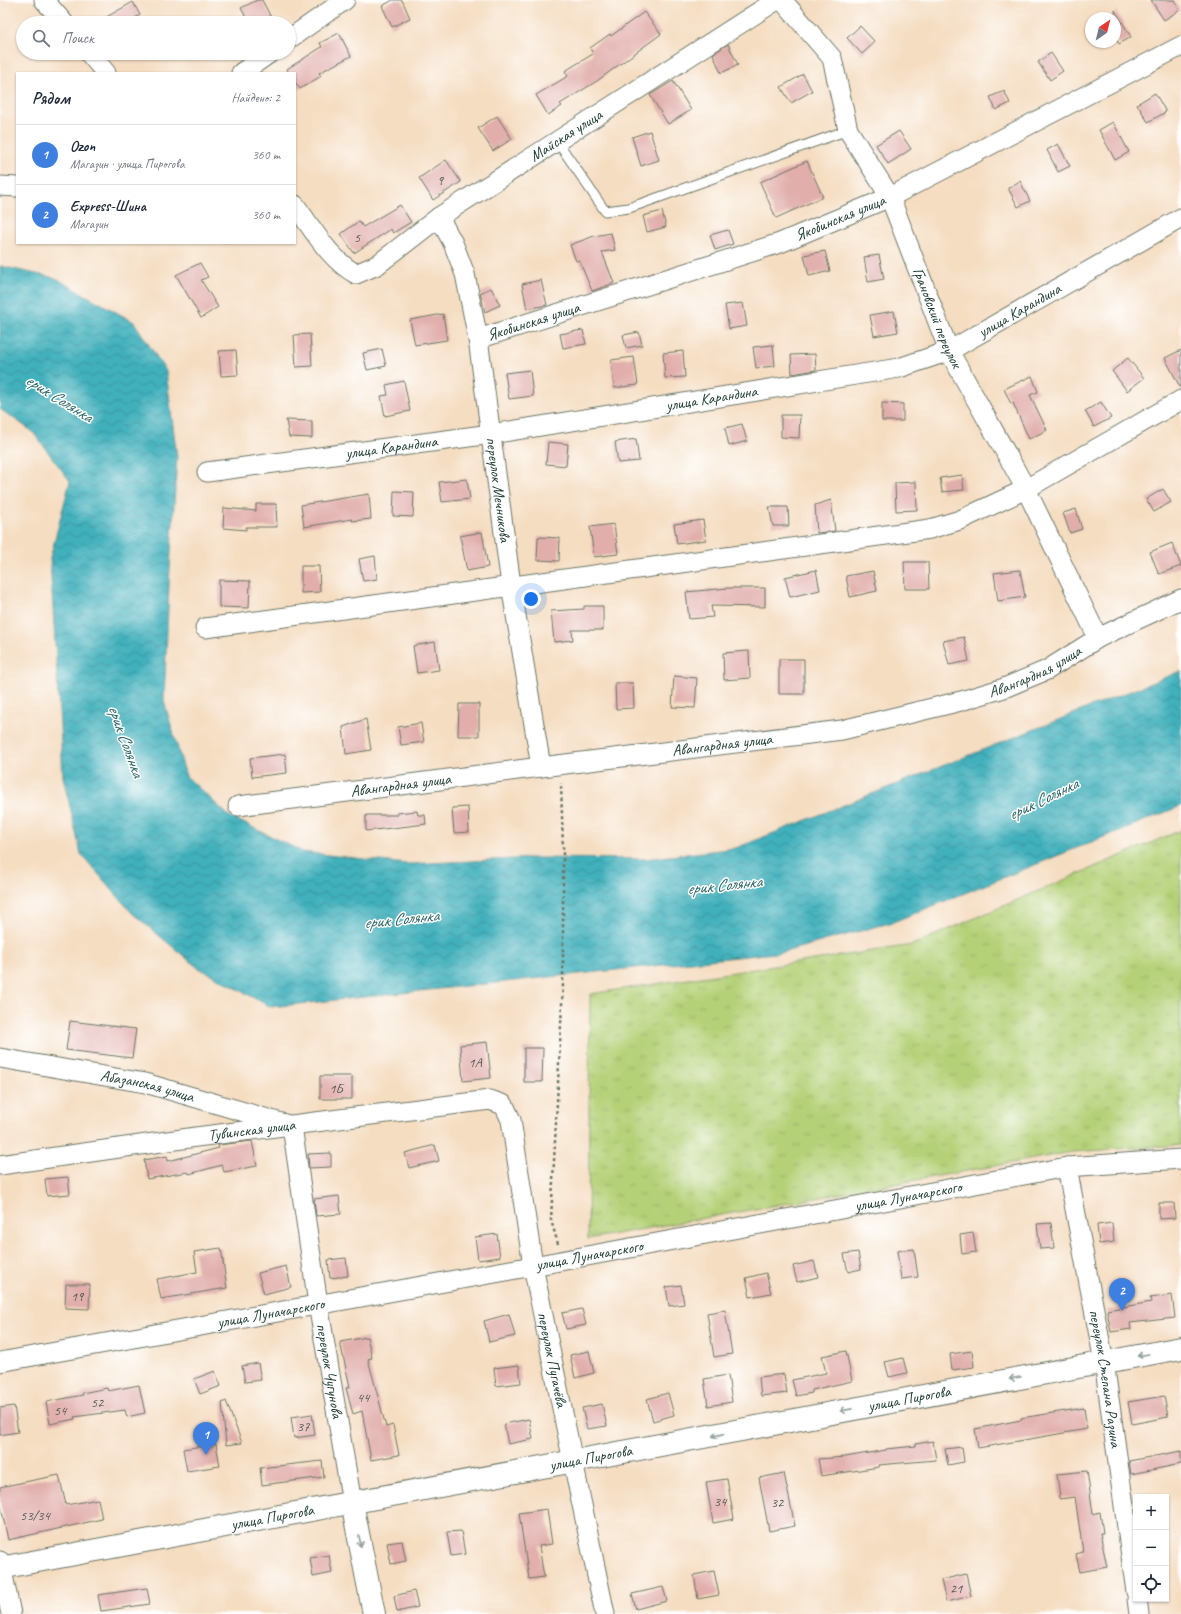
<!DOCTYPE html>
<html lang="ru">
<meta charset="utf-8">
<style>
body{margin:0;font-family:Caveat,sans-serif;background:#f6f6f7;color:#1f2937}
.controls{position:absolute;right:12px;bottom:12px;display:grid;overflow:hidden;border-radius:0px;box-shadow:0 1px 3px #0004}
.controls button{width:36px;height:36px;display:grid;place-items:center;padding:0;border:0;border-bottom:1px solid #e0e1e3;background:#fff;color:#1f2937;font:20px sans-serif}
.compass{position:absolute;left:1085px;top:12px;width:36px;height:36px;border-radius:50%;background:#fff;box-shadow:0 1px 3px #0004;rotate:35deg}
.you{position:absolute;left:531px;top:599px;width:14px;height:14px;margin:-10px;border:3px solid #fff;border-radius:50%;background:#1a73e8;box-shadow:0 0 0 6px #1a73e833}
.badge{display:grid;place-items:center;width:26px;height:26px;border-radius:50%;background:#1a73e8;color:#fff;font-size:13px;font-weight:700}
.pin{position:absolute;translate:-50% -33px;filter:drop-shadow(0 1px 2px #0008)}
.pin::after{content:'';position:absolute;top:21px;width:14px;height:12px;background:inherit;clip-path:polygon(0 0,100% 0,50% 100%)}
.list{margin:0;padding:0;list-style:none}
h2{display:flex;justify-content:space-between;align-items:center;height:52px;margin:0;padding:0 16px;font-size:17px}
h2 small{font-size:13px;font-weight:400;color:#747a83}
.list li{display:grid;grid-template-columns:26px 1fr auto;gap:12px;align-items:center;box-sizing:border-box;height:60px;padding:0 16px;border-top:1px solid #e0e1e3}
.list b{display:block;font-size:15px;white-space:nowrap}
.list p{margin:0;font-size:13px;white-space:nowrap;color:#747a83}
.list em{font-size:13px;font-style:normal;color:#747a83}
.icon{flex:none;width:22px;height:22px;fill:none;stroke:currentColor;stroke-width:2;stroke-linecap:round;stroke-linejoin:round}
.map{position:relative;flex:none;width:1181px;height:1614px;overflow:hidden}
.search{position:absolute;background:#fff;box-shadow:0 1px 3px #0004;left:16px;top:16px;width:280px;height:44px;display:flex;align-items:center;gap:10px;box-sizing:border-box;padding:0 14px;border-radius:22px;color:#747a83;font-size:15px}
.panel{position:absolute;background:#fff;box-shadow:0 1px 3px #0004;left:16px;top:72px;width:280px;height:172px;border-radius:0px}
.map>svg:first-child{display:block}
.grass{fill:url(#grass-tufts);stroke:#6a8756}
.water{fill:url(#water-waves);stroke:#307678}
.building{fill:#e1aeab}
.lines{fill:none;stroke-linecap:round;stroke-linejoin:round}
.lane-casing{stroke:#6a7565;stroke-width:11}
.street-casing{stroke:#6a7565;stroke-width:21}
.secondary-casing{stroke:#6a7565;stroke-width:24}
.path{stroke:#6a7565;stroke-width:2.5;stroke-dasharray:3 3;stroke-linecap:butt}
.lane{stroke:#fff;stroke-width:9}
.street{stroke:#fff;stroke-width:19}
.secondary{stroke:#fff;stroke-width:22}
.oneway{stroke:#8f9e9a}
.labels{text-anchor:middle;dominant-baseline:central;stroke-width:3;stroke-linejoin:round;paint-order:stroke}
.number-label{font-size:14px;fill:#505952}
.street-label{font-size:16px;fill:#1f3d34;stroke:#fff}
.water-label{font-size:17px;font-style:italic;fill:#2b6564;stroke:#fff}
</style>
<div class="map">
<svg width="1181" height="1614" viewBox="0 0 1181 1614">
<defs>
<pattern id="grass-tufts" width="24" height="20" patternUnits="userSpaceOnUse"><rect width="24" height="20" fill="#b5d178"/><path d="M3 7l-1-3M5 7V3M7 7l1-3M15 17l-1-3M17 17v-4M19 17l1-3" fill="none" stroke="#9bb468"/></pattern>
<pattern id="water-waves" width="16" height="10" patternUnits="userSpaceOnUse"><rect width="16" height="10" fill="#41b0bc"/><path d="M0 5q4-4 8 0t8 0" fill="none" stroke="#36909a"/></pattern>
</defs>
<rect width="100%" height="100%" fill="#fff"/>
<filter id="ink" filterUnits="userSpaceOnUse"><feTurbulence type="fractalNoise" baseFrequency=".025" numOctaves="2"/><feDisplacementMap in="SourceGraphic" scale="8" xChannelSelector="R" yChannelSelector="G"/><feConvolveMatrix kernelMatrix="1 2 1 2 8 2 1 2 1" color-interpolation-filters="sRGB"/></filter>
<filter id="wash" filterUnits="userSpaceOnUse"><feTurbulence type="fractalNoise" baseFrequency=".012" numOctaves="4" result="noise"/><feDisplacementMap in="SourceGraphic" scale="16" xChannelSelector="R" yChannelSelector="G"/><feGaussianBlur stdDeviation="0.9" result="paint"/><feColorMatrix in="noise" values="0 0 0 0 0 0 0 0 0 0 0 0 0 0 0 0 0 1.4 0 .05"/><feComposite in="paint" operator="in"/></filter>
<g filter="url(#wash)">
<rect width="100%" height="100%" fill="#f5ddc1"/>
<path class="grass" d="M1181,830V1145L1072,1152L588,1239L590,994L912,945Z"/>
<path class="water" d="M0,266L55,278L134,322L166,371L177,457L169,585L164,701L186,776L229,816L303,852L407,864L535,858L645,859L736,848L1181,671V806L893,922L784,952L271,1007L197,967L132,913L81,854L63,777L50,558L70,481L32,431L0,409Z"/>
<g id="blocks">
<path class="building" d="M257,0H262L274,23H249L241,8Z
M393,0H402L410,18L392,27L382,6Z
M1151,0H1174L1180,10L1164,20Z
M133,2L140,15L126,23H96Z
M1115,10L1131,37L1119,44L1115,37Z
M644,12L661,34L597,81L560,104L562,106L548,115L536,95L568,76L565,71L593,54L590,48L610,34L611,36Z
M860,26L875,42L862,54L847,38Z
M339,33L351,56L319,73L321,76L300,89L295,82V73H289L287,69L322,47L320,43Z
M728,44L738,65L721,73L713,54Z
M1051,53L1063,71L1050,80L1038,62Z
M803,74L812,91L791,103L781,87Z
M673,81L691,110L668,124L650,95Z
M1004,91L1010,103L996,110L990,97Z
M1155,93L1166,112L1148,122L1137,104Z
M497,116L512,139L493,151L478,128Z
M1113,122L1129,152L1115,160L1099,130Z
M650,131L659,160L641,166L632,137Z
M899,131L911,149L888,164L876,145Z
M1058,144L1070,166L1058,172L1047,150Z
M446,160L461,182L433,200L419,178Z
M807,161L823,197L776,218L760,182Z
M1020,181L1030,201L1018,207L1008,188Z
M400,205L411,222L393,233L391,229L354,253L341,234L359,221L363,227Z
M662,211L666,227L647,232L643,216Z
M728,230L733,244L715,250L710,235Z
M611,233L615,250L602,252L614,283L592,291L579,260L576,261L570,245L594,236Z
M825,251L830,271L809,276L804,255Z
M879,255L884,279L868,282L864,257Z
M200,263L208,277L201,280L218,307L201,318L176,275Z
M541,280L547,305L527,309L522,284Z
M491,288L500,305L485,312L480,293Z
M743,303L747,326L729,329L725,305Z
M894,311L898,332L874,336L870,315Z
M443,314L447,340L415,345L410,320Z
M583,330L586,344L563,348L560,334Z
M639,332L642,345L626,348L623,335Z
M310,334L312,366L296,367L294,335Z
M773,345L775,366L756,368L753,347Z
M382,349L386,366L367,370L363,353Z
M236,350L238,375L221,376L219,351Z
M1181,350V389L1165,358Z
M683,351L685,377L665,378L663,353Z
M815,354L816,370L792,374L791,355Z
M634,357L638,385L614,388L611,360Z
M1128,358L1144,378L1127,391L1112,371Z
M530,370L533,396L509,399L505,373Z
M1032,376L1038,392L1030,395L1047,430L1029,439L1013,403L1011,404L1004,389Z
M404,381L410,411L385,416L381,396L388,395L386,385Z
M1101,402L1111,418L1094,427L1085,411Z
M882,403L903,404V421H882Z
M781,415H800L799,438L781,437Z
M286,420L312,421V438L289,437Z
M742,424L747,441L729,446L725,428Z
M636,439L639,461L618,463L615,442Z
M548,442L568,444L566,466L546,464Z
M962,475L964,490L942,492L940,478Z
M467,479L470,499L442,502L439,482Z
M916,482L917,510L896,511L895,483Z
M1163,489L1171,502L1154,512L1146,499Z
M394,491L414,492L413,517L393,516Z
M369,494L371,519L352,521V519L304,527L301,505Z
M831,500L835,531L817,533L815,505Z
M256,504H276L277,527H246V530L223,528L224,508L256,511Z
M769,507H788L789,526H773Z
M1076,509L1082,529L1070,533L1063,513Z
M703,520L706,540L677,544L674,524Z
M614,524L618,554L594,557L590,527Z
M482,532L488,567L467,571L460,536Z
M538,537L560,538L559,561L537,560Z
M1172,543L1181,566L1159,574L1150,552Z
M375,556L377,579L363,581L359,559Z
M904,562H928L929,589H905Z
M301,566H319L320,592L301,593Z
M816,570L820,590L790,597L785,577Z
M1020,570L1025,597L998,601L994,573Z
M873,571L877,591L850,597L846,576Z
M219,580L250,581L249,608L219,607Z
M728,588H765V607L711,606L713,617L689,619L686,592Z
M584,606H603V630H572L573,640L554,642L551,611L584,609Z
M964,637L969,661L949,665L943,641Z
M435,642L439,670L417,673L413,646Z
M749,651L750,678L724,680L723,653Z
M779,659H804V694H779Z
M674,676L697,678L695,708L672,707Z
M615,683H633L634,708L616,709Z
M459,704H479V736H458Z
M366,719L371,750L346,754L343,727Z
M421,723L424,742L401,745L398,727Z
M285,754L287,773L252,777L250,758Z
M468,807L469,832L454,833L452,808Z
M417,811L418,815H425L426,824L366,831V815H397V813Z
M70,1021L136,1029L132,1058L66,1050Z
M487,1042L491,1078L463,1081L460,1045Z
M524,1048H543L542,1082H524Z
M320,1076H352V1099H320Z
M252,1141L257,1166L224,1172L222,1165L189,1174L188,1172L147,1179L144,1160L167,1156L168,1161L219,1148L218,1145Z
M435,1145L439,1161L409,1168L405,1153Z
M331,1153V1167L309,1168L308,1154Z
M68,1177L70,1194L47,1196L45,1179Z
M339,1196L341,1214L316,1216L314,1199Z
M1159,1203H1174L1175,1218L1159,1219Z
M1051,1223L1054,1248L1040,1249L1037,1224Z
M1112,1223L1114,1242L1099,1244L1097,1225Z
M973,1233L976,1252L962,1254L960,1235Z
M497,1234L500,1257L478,1260L475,1237Z
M221,1248L227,1288L161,1299L157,1279L197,1272L194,1252Z
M914,1249L918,1277L901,1279L897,1251Z
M858,1252L861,1269L848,1272L844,1254Z
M346,1258L348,1276L330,1278L328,1260Z
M814,1261L818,1277L797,1282L793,1266Z
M286,1266L291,1287L264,1294L258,1273Z
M766,1273L771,1293L750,1297L746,1278Z
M66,1284H90L89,1309L65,1308Z
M681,1285L684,1304L669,1306L666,1287Z
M1172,1295L1175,1318L1130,1323L1131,1329L1111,1332L1107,1310L1151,1302L1150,1298Z
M582,1309L586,1325L566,1329L562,1313Z
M725,1310L732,1354L714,1357L707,1313Z
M509,1314L515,1336L489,1342L484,1321Z
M367,1337L372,1358L368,1359L386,1427L393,1425L399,1455L371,1460L362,1411L353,1414L346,1388L350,1387L340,1342Z
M589,1351L594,1373L575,1378L570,1355Z
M846,1351L852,1381L812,1390V1393L796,1396L792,1380L826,1373L822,1356Z
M972,1351L974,1367L952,1370L950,1354Z
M903,1358L907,1373L889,1377L885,1362Z
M258,1363L261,1380L245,1382L242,1366Z
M519,1365L521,1383L496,1386L494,1368Z
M215,1371L221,1386L200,1394L194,1379Z
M784,1374L787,1393L761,1396L759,1377Z
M728,1375L732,1402L708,1406L704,1379Z
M139,1385L145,1413L127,1417L125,1410L74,1417L75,1419L50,1424L46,1402L83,1395L82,1393L107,1388L108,1391Z
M668,1393L674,1415L653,1421L647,1399Z
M1164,1396L1168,1417L1132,1424L1128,1402Z
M226,1401L242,1443L226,1445L222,1403Z
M602,1404L607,1426L587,1429L582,1408Z
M14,1406L18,1432L0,1435V1408Z
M1084,1408L1087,1429L978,1448L975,1429L1021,1420V1418Z
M312,1414L315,1435L294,1438L291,1417Z
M529,1419L533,1439L508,1444L504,1424Z
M933,1441L936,1460L878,1465L879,1467L821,1476L818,1459L845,1457L886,1450V1449L916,1446V1444Z
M216,1444L220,1466L187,1471L183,1449Z
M962,1447L964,1462L948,1465L945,1449Z
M1181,1451V1464L1131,1474L1129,1461Z
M322,1461L324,1477L262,1485L260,1468Z
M1087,1471L1093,1514L1100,1512L1103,1533H1100L1107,1567L1080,1572L1076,1554L1083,1552L1075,1497L1060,1499L1057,1474Z
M784,1473L795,1526L769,1531L759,1478Z
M59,1475L66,1505L98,1499L102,1519L8,1540L0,1502V1487Z
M727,1479L734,1519L713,1523L706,1482Z
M547,1509L552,1544L539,1546L544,1577L529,1579L519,1513Z
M461,1531L465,1554L451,1556L447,1532Z
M402,1541L406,1561L391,1564L387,1543Z
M329,1555L332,1573L313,1577L310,1558Z
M714,1571L719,1595L698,1599L694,1575Z
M966,1574L971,1596L946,1602L941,1580Z
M663,1587L667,1601L636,1609L632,1594Z
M147,1588L150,1604L101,1611L98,1595Z
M414,1591L418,1607L397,1612L394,1596Z"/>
</g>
</g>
<g filter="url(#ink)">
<use href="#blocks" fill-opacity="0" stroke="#6a7565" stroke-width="1"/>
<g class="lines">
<g class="lane-casing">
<path id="lane" d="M557,141L605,211L629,208L848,130"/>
</g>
<g class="street-casing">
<g id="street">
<path d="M44,0L64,23"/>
<path id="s1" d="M782,0L832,58L848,130L890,197L949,351L1026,489L1098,638"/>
<path d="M289,39L345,0"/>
<path d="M89,53L106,73"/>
<path d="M241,73L270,53"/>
<path d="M0,186L17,187"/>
<path id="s2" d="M295,205C313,229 329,259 356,274L377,265L439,217L777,0"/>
<path id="s3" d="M439,217L453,243L465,274L478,339L511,585L541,767"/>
<path id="s4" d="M478,339L780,243L890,197L1181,46"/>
<path id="s5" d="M207,472L491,434L899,368L949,351L1181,218"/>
<path d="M205,628L930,529L960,520L1026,489L1181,400"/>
<path id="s6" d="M238,806L541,767L842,730L961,701L1004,688L1047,670L1098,638L1181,599"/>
<path id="s7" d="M0,1058L145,1083L292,1126L318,1304L352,1503"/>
<path id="s8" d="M0,1165L196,1137L490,1100L504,1105L511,1120L533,1266L573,1462L605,1614"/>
<path id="s9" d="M1067,1167L1104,1362L1136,1592"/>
<path id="s10" d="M0,1362L533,1266L1067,1167L1181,1159"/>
<path d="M0,1561L11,1614"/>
<path d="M1137,1599L1139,1614"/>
</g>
</g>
<g class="secondary-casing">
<g id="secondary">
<path d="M352,1503L374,1614"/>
<path id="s11" d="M0,1568L1181,1348"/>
</g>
</g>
<path class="path" d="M558,1244L551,1220L563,985V849L561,783"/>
<use href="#lane" class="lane"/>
<use href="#street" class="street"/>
<use href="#secondary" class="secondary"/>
</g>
<defs><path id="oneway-shaft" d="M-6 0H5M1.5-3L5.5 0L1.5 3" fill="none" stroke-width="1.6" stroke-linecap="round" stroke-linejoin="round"/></defs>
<g class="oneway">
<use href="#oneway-shaft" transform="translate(1143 1355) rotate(170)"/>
<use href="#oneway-shaft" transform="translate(1015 1378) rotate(169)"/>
<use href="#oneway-shaft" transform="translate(846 1410) rotate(169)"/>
<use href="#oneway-shaft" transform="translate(718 1435) rotate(169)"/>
<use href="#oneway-shaft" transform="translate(360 1541) rotate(79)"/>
</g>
</g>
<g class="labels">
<g class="number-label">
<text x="440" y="180">9</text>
<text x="357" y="237">5</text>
<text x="475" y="1062">1А</text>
<text x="336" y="1088">1Б</text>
<text x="77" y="1296">19</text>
<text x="363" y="1397">44</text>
<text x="97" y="1402">52</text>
<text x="60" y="1410">54</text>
<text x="303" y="1426">37</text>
<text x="720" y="1501">34</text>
<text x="777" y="1502">32</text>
<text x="35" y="1515">53/34</text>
<text x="956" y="1588">21</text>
</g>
<g class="street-label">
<text stroke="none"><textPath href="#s2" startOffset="345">Майская улица</textPath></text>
<text stroke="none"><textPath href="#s4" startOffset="382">Якобинская улица</textPath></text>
<text stroke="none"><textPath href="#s5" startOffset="834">улица Карандина</textPath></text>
<text stroke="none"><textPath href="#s1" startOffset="359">Грановский переулок</textPath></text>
<text stroke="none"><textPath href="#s4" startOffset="58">Якобинская улица</textPath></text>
<text stroke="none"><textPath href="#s5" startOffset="510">улица Карандина</textPath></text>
<text stroke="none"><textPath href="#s5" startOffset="186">улица Карандина</textPath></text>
<text stroke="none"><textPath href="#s3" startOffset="281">переулок Мечникова</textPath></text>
<text stroke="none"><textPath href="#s6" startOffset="811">Авангардная улица</textPath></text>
<text stroke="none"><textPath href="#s6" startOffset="488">Авангардная улица</textPath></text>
<text stroke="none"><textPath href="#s6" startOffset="164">Авангардная улица</textPath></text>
<text stroke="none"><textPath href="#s7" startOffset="150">Абазанская улица</textPath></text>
<text stroke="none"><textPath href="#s8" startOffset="254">Тувинская улица</textPath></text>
<text stroke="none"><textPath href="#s10" startOffset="923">улица Луначарского</textPath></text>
<text stroke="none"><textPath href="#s10" startOffset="599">улица Луначарского</textPath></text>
<text stroke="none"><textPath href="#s10" startOffset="275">улица Луначарского</textPath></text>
<text stroke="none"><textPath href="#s8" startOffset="769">переулок Пугачёва</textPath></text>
<text stroke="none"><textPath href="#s7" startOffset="548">переулок Чугунова</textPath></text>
<text stroke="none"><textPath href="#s9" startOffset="215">переулок Степана Разина</textPath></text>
<text stroke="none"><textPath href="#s11" startOffset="925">улица Пирогова</textPath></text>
<text stroke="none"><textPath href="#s11" startOffset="601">улица Пирогова</textPath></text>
<text stroke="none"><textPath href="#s11" startOffset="277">улица Пирогова</textPath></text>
</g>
<g class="water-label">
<text transform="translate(59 398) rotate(32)">ерик Солянка</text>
<text transform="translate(126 741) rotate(70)">ерик Солянка</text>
<text transform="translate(1043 799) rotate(-26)">ерик Солянка</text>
<text transform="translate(724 885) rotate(-6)">ерик Солянка</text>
<text transform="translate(401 919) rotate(-6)">ерик Солянка</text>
</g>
</g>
</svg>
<div class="controls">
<button>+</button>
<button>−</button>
<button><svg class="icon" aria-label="locate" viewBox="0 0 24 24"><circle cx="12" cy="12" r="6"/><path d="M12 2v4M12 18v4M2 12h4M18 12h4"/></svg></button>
</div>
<svg class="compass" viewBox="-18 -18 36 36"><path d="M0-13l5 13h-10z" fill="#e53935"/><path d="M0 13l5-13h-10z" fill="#747a83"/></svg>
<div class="you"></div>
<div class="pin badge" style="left:206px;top:1455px;background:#3f7fe0">1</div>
<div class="pin badge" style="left:1122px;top:1311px;background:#3f7fe0">2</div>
<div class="search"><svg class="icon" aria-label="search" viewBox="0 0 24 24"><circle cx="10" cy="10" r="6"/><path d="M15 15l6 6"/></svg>Поиск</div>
<section class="panel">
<h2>Рядом<small>Найдено: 2</small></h2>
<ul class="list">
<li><span class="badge" style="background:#3f7fe0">1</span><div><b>Ozon</b><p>Магазин · улица Пирогова</p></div><em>360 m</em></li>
<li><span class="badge" style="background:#3f7fe0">2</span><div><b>Express-Шина</b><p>Магазин</p></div><em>360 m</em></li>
</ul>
</section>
</div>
